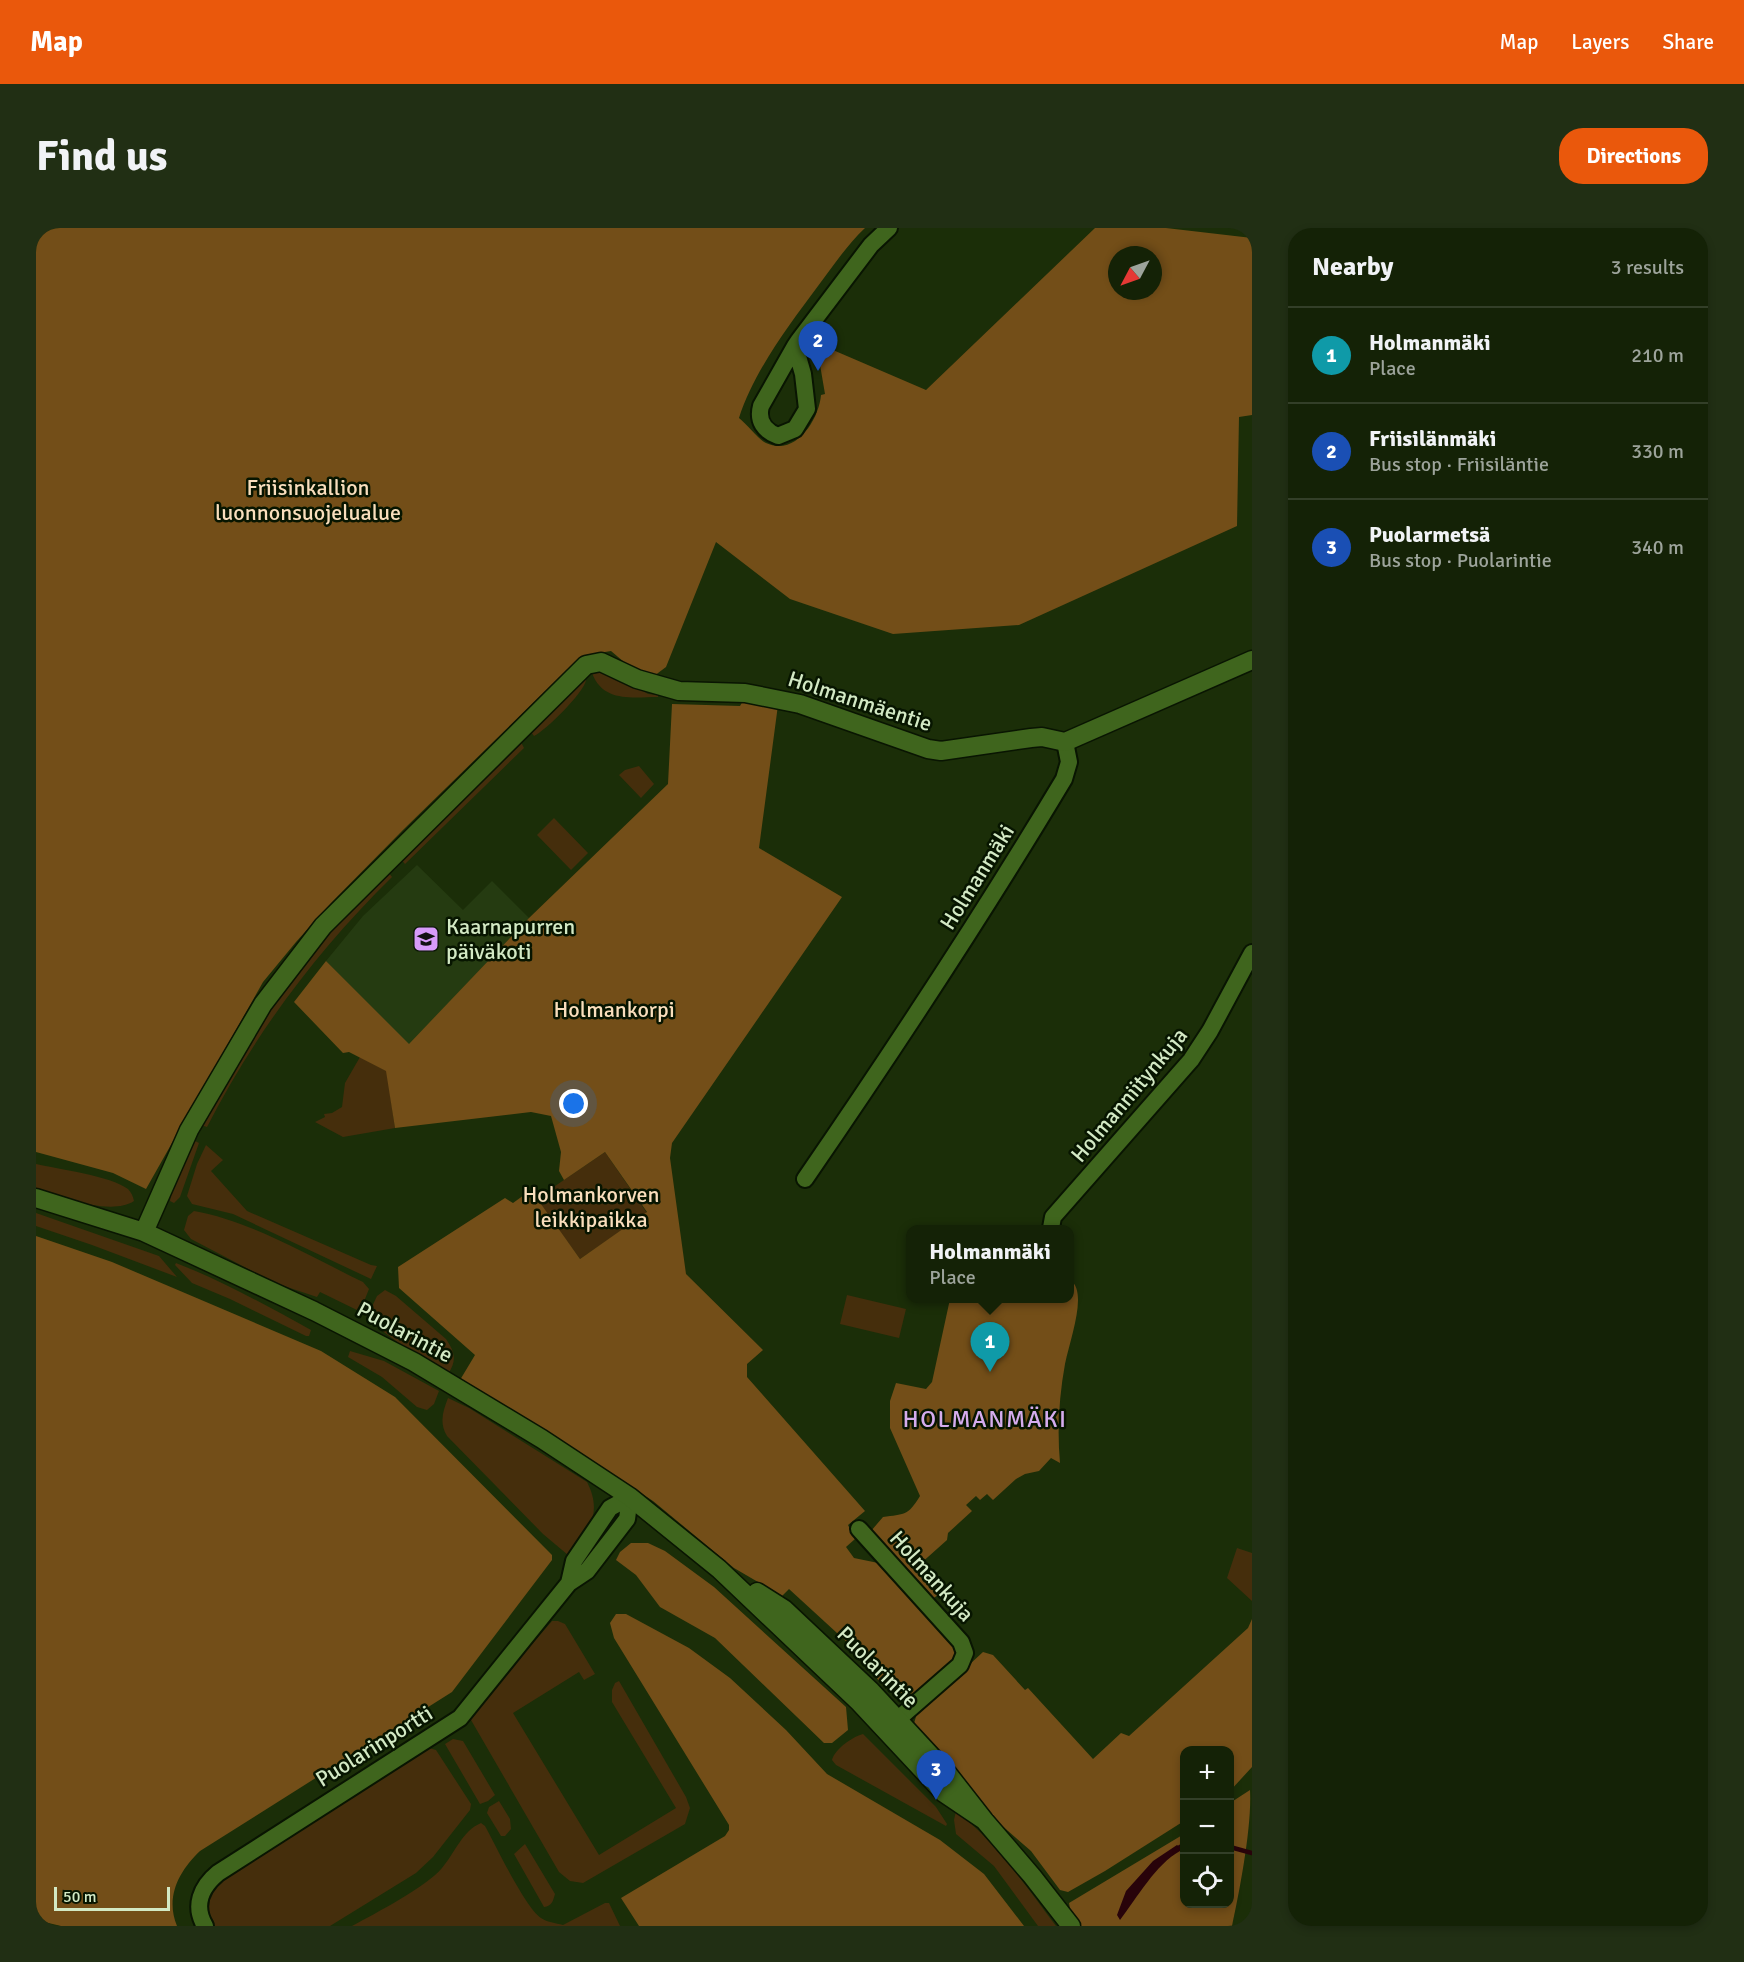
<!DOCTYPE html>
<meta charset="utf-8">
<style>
body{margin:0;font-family:Signika,sans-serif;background:#212f14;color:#f1f3f6}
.controls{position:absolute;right:18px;bottom:18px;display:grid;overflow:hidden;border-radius:12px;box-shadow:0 3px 9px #0003}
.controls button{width:54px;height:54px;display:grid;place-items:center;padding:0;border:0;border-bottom:2px solid #333f28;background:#142206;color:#f1f3f6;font:30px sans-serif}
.compass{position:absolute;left:1072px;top:18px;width:54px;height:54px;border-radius:50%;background:#142206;box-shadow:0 3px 9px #0003;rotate:229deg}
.scale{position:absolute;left:18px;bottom:15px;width:116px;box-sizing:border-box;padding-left:6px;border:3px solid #d3e9c4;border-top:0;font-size:16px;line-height:21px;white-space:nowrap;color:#d3e9c4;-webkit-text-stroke:4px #071500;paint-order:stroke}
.you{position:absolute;left:538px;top:876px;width:21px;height:21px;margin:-15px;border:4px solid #fff;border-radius:50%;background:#1a73e8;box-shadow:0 0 0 9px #1a73e833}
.badge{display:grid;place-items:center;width:39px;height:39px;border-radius:50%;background:#ea580c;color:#fff;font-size:20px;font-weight:700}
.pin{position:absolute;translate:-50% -50px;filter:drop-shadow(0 2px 3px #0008)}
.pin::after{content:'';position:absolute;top:32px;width:21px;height:18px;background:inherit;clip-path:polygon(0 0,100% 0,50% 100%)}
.popup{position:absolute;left:870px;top:997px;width:168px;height:78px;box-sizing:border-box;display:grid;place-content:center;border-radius:12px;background:#142206;filter:drop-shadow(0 2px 4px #0005);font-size:20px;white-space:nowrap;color:#9da49b}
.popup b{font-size:22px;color:#f1f3f6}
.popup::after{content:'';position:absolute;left:50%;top:100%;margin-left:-12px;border:12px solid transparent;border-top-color:#142206}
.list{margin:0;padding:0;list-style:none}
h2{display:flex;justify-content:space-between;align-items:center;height:78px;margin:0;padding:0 24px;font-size:26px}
h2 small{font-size:20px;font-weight:400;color:#9da49b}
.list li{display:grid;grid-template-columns:39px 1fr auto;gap:18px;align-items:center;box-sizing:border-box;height:96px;padding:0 24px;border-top:2px solid #333f28}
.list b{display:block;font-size:22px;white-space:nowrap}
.list p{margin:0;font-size:20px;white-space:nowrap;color:#9da49b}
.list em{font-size:20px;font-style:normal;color:#9da49b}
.icon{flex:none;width:33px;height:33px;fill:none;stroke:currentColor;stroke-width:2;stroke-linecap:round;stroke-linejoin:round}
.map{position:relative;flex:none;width:1216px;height:1698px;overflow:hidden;border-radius:24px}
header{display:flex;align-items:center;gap:36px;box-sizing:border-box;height:84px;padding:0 30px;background:#ea580c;color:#fff}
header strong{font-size:28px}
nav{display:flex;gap:33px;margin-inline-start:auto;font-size:21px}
.intro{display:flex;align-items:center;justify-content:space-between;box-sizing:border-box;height:144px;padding:0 36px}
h1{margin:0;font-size:42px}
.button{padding:15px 27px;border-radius:24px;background:#ea580c;color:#fff;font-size:21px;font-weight:700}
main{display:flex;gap:36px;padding:0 36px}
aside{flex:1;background:#142206;border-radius:24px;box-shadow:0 3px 9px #0003}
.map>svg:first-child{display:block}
.built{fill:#253b11}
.green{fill:#452e0c}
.forest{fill:#734e18;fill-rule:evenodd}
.water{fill:#28030a}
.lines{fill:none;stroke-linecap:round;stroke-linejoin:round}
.stream{stroke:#28030a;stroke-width:4.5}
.street-casing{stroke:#091502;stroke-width:20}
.secondary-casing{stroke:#091502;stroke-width:21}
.street{stroke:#3f651d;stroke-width:16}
.secondary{stroke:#3f651d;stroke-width:18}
.labels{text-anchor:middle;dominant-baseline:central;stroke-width:5;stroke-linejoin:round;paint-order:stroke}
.park-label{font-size:22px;fill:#f9debc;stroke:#071500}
.street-label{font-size:22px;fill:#d3e9c4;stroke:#071500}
.poi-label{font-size:22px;fill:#d3e9c4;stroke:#071500;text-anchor:start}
.neighbourhood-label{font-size:24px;letter-spacing:1.5px;fill:#d5aced;stroke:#071500}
</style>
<header>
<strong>Map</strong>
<nav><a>Map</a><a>Layers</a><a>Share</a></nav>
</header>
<div class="intro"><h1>Find us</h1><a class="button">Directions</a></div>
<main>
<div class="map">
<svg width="1216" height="1698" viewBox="0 0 1216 1698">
<rect width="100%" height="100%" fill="#1b2e08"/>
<path class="built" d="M381,637L427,682L456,653L493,690L373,817L290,733L327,688Z"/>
<path class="green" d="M570,442L574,443L612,466L622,467V469C597,469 567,475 556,445Z
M548,449L550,452C548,465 509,503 498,508L495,504Z
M485,514L488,520L369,636L363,629Z
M603,538L618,556L605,570L583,547L589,542Z
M518,590L552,625L535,642L501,607Z
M353,645L356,649C281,723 219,805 171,899L162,896L260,740L345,647Z
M324,829L351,843L359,900L307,909L279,894L289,889L288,886L296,885L306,879L309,855Z
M155,911L163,915L144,969L138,975L134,973L137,953Z
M170,917L187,932L175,943L211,983L335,1037L341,1038L335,1051L197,986L156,976L151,968L161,936Z
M569,924L611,985L544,1031L500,971Z
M0,936C22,941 75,948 92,961C95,964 97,968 98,973C76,988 25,969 0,963Z
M158,983C215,993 275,1029 327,1054L333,1061L325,1081L323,1083L284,1064L281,1069L239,1055L155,1011L148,1002L152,988Z
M0,985L123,1028L141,1049L56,1017L0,998Z
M140,1035C187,1053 231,1078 275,1102L273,1108H270L194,1071L156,1055L139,1037Z
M349,1062L360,1068L410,1111C419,1124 421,1133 412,1146L386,1132L341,1099L343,1093L332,1087L341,1068Z
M811,1067L870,1081L863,1110L804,1096Z
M314,1123L348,1133L403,1163L398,1176L391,1182L381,1179L346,1149L312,1129Z
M412,1170L433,1180L551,1254C567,1285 553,1303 532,1327L507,1306L411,1208C403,1195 407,1183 412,1170Z
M1201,1320L1216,1325V1373L1191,1350Z
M516,1393H522L529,1396L559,1446L548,1452L543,1444L477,1485L563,1627L640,1580L576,1474V1462L579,1455L583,1453L650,1569L654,1580L649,1596L547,1655L534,1653L523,1644L435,1492L436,1485Z
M827,1506L900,1579L911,1596L910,1598L800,1537L796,1532C799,1521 816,1509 827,1506Z
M417,1511L427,1513L459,1567L452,1573L444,1576L409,1516Z
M393,1520L400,1522L435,1576L434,1582L397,1629L380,1645L294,1698H176C169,1675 168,1673 183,1654Z
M463,1573L474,1591L475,1601L469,1608H465L451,1585L453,1579Z
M920,1583C960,1614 990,1658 1020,1698H1002L958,1638L920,1606L918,1592Z
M445,1595L449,1598C460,1618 489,1679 505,1690C510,1694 520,1695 527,1697L569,1675H573L584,1698H316C340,1685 390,1659 406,1640C419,1625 426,1603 445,1595Z
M489,1616L519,1666C517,1673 516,1678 508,1679L478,1626Z"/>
<path class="forest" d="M0,0H829C811,17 797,38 782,58C753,97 718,143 703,190C711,196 723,212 730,215C760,229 783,191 785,167L789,166L782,125L776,113L890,162L1059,0H1130L1216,10V187L1203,189L1201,298L983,397L857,406L754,371L680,314L630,439L614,451L601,445L575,423L557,426L539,434L367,602L295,675L260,714L227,754L110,961L77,945L0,924ZM1081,27H1117V63H1081Z
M708,471L742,477L723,620L806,669L636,915L634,930L650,1046L727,1122L711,1136V1149L829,1283L812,1297L819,1311L810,1319L818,1330L847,1336L916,1412L919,1422L917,1433L881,1466L862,1465L848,1459L813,1416L753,1361L746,1368L698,1340L617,1273L540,1223L424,1152L439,1127L363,1060L362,1039L469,970L477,975L495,962L544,1031L611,984L569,924L528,952L523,943L525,924L515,888L495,884L359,900L350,843L313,824L307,825L258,774L290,733L373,816L493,690L632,556L636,476L704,478Z
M0,1008L76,1034L285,1123L359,1169L516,1327V1332L416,1464L164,1623C143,1643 129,1669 141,1698H25L0,1692Z
M1034,1051C1040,1056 1042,1063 1042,1072C1042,1091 1033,1117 1029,1136C1023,1169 1021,1202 1024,1235L1015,1230L1003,1243L989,1246L980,1251L957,1272L951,1266L944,1272L940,1268L930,1277L936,1283L912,1305L911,1312L883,1337L907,1364L896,1371L835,1303L847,1289C868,1286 872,1288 884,1268L854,1200V1173L860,1155L890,1161L896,1154L914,1071L1034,1070Z
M595,1315H612L629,1323L678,1359L810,1479L812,1502L796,1515H788L679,1410L624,1379L600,1347L580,1332L584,1324Z
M580,1386H590L653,1420L694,1450L750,1502L791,1546L904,1612L948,1646L988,1698H603L585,1670L689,1608L693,1602V1597L578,1410L574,1395Z
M1216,1391V1539L1194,1563V1522H1148V1593L1069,1643L1032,1664L1024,1662L995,1623L963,1595L888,1513L877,1499L881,1485L947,1424L957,1427L989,1462L992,1460L1057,1531L1085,1505L1093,1508L1212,1400Z
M1214,1562C1216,1598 1204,1661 1196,1698H1043L1035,1687L1033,1675L1148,1606V1676H1194V1575Z"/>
<path class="water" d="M1141,1617L1144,1619V1623C1120,1636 1101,1670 1084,1692L1081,1687L1090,1663L1117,1633Z"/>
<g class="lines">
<path class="stream" d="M1144,1619L1148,1617
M1194,1619L1216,1625"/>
<g class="street-casing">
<path id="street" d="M759,118L767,146L771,181L759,201L742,208C728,203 721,193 725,178L759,118L763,112L835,17L853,0
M769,951C859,820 946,688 1028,551L1033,534L1029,514
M1015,1000L1017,989L1155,832L1174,803L1216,725
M823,1301L925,1414L929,1425L924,1437L853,1499
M533,1355L538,1333L574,1280L594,1269
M169,1698C157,1678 165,1659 182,1645L424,1490L533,1355L551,1343L591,1291L594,1269"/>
</g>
<g class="secondary-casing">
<path id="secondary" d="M0,970L108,1004L278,1083L378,1134L506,1211L594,1269L683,1341L824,1475L908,1565L948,1592
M108,1004L153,902L227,776L287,698L550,437L565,434L601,451L643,463L709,465L764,476L892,521L905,523L995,510L1006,509L1029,514L1216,432
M721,1364L748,1381L835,1463L861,1491L912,1546L948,1592L996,1648L1035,1698"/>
</g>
<use href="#street" class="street"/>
<use href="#secondary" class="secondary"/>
</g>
<defs>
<g id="school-square" transform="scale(1.35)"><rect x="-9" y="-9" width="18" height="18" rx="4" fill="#d79bf9" stroke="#071500"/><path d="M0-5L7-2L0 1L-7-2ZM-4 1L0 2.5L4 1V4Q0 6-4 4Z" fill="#111"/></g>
</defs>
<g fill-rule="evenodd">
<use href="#school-square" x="390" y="711"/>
</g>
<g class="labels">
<g class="park-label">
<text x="272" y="259">Friisinkallion<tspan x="272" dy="25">luonnonsuojelualue</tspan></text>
<text x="578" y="781">Holmankorpi</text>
<text x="555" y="966">Holmankorven<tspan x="555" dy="25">leikkipaikka</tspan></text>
</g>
<g class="street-label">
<text transform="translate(824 473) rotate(18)">Holmanmäentie</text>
<text transform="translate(941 649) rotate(-58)">Holmanmäki</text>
<text transform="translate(1093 867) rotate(-50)">Holmanniitynkuja</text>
<text transform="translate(369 1104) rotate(28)">Puolarintie</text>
<text transform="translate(896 1348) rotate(48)">Holmankuja</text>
<text transform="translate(842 1439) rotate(45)">Puolarintie</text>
<text transform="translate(338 1518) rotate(-32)">Puolarinportti</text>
</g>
<g class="poi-label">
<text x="410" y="698">Kaarnapurren<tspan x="410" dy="25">päiväkoti</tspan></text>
</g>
<g class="neighbourhood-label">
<text x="949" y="1191">HOLMANMÄKI</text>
</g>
</g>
</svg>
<div class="controls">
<button>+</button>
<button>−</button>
<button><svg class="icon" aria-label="locate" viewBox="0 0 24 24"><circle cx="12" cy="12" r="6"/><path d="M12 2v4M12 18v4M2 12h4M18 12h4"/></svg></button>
</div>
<svg class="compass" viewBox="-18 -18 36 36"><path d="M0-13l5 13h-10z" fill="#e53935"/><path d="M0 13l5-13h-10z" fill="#9da49b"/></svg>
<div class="scale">50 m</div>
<div class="you"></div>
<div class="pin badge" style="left:954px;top:1144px;background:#0f9aa8">1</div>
<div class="popup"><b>Holmanmäki</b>Place</div>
<div class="pin badge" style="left:782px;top:143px;background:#1a4fb4">2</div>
<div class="pin badge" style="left:900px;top:1572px;background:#1a4fb4">3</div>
</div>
<aside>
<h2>Nearby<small>3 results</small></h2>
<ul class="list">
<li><span class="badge" style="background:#0f9aa8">1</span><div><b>Holmanmäki</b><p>Place</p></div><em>210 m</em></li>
<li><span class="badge" style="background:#1a4fb4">2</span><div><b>Friisilänmäki</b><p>Bus stop · Friisiläntie</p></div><em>330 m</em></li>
<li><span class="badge" style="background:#1a4fb4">3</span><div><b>Puolarmetsä</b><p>Bus stop · Puolarintie</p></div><em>340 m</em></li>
</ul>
</aside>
</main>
